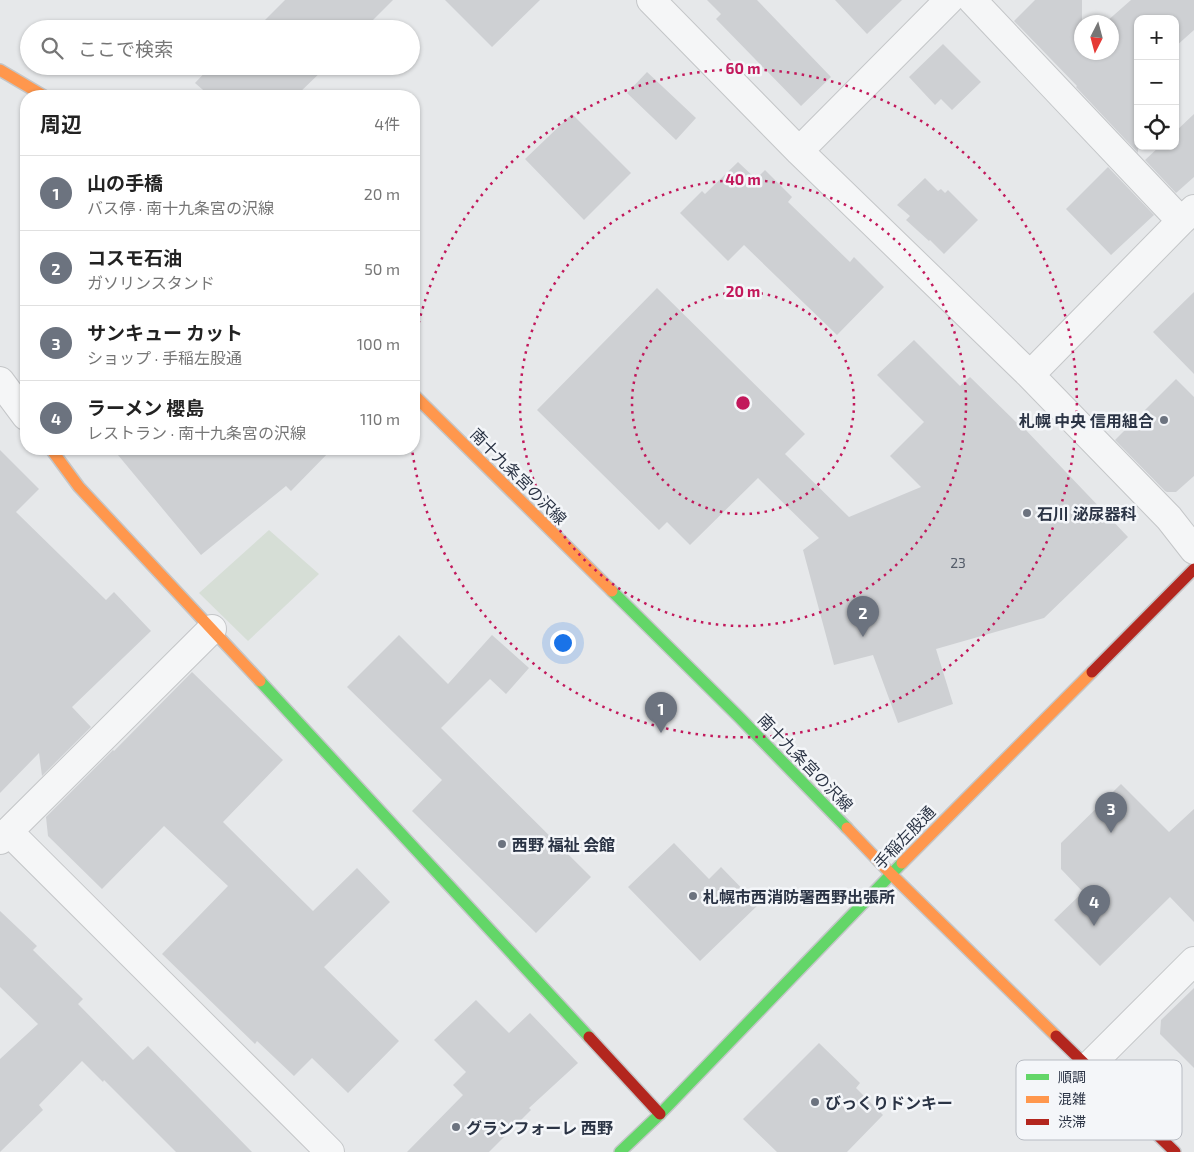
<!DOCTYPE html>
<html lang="ja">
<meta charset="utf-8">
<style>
body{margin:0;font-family:"Exo 2","Noto Sans JP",sans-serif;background:#f6f6f6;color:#222}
.controls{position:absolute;right:15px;top:15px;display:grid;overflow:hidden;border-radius:10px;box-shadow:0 1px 4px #0004}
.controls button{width:45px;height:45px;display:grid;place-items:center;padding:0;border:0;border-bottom:1px solid #e0e0e0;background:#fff;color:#222;font:25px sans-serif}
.compass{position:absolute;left:1074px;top:15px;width:45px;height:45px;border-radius:50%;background:#fff;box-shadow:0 1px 4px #0004;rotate:186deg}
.you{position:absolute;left:562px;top:642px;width:18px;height:18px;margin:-12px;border:4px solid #fff;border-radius:50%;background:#1a73e8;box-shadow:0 0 0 8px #1a73e833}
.badge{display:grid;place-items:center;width:32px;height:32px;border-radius:50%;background:#6c737f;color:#fff;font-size:16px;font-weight:700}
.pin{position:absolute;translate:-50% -41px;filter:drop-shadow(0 1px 2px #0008)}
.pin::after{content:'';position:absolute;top:26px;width:18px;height:15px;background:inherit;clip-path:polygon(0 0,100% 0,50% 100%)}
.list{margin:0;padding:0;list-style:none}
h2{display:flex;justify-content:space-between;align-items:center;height:65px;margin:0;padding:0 20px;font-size:21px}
h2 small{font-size:16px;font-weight:400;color:#767676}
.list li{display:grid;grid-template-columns:32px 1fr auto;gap:15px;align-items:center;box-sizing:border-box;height:75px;padding:0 20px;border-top:1px solid #e0e0e0}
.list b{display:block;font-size:19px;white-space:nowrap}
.list p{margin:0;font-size:16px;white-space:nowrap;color:#767676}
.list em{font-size:16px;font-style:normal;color:#767676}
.icon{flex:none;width:28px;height:28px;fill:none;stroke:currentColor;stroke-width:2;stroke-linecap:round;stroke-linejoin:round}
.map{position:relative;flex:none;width:1194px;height:1152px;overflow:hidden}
.search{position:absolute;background:#fff;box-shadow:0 1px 4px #0004;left:20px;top:20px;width:400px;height:55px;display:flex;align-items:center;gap:12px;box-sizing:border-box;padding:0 18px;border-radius:28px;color:#767676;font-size:19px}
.panel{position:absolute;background:#fff;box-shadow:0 1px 4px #0004;left:20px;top:90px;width:400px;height:365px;border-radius:20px}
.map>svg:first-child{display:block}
.green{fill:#d6ded6}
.building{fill:#ced0d3}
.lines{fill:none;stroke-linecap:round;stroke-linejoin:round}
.street-casing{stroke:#c4c6c8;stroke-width:30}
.fast-casing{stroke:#c4c6c8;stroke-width:14}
.slow-casing{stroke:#c4c6c8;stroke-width:14}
.jam-casing{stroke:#c4c6c8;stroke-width:14}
.street{stroke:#f5f6f7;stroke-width:28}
.fast{stroke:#63d668;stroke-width:11}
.slow{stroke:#ff974d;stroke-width:11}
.jam{stroke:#b3261e;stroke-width:11}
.ring{fill:none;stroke:#c2185b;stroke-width:2.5;stroke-dasharray:2.5 5}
.poi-dot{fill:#6c737f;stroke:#f4f6f9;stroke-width:2}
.labels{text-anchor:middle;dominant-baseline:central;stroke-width:5;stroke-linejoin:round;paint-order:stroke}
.number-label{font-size:14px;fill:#545c69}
.poi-label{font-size:16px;font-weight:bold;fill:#2b3445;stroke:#f4f6f9;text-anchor:start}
.street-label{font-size:16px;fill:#2b3445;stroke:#f4f6f9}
.key{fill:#f4f6f9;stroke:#b8bcc3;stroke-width:1}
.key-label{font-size:14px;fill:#2b3445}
.centre{fill:#c2185b;stroke:#f4f6f9;stroke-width:2.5}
.ring-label{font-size:15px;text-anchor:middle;font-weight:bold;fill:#c2185b;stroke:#f4f6f9;stroke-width:5;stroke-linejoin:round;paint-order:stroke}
</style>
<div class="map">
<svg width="1194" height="1152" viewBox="0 0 1194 1152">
<rect width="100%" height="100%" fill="#e6e8ea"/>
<path class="green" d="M269,530L319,574L248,641L199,593Z"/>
<path class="building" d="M285,0H393L364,29H256Z
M445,0H540L492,47Z
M707,0H757L831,77L801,106L716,19L721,14Z
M835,0H902L867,34Z
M1035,0H1082V52H1112V22H1106L1131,0H1194V30L1175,47V19H1138V153L1076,87L1077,86L1014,21Z
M943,44L981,82L952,110L941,99L935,105L909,77Z
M211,66H327L296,96H210L195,83Z
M647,72L696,118L676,140L627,93Z
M572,114L631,173L584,220L525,159Z
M1194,114V177L1176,193L1145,160L1160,146H1175V132Z
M738,162L756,179L765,170L792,197L788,202L850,262L854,257L884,287L837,335L744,245L728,261L680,213L702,191L705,194Z
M1108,167L1154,215L1111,255L1066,209Z
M925,178L938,191L941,189L945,193L948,190L978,220L944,254L930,240L929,241L906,220L910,216L897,205Z
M657,288L805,434L785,454L849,517L921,487L890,456L924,422L877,375L914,340L960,386L970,377L1021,427L1022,426L1128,537L1044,618L936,649L953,704L898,723L873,655L834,665L803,550L819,538L758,478L690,545L667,522L659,530L537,410Z
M1194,292V374L1153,332Z
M1176,379L1194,397V476L1176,492H1167L1165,491L1115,440Z
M113,449H332L291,491L286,486L201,555Z
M0,450L39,489L16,512L106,600L114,592L151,631L72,707L91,727L42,776L39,753L0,793Z
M399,635L448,684L492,635L529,668L506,694L490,679L441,728L591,877L536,933L412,811L442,780L347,687Z
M192,672L283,760L223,822L313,911L357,868L390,902L324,967L399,1041L348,1093L312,1058L294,1076L257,1041L255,1044L162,954L228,886L164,826L102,889L48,836L46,817L113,750L114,751Z
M1121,784L1169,832L1194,809V922L1170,897L1100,966L1054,920L1083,892L1061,869V843Z
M674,843L709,879L721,867L758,905L700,961L628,887Z
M0,911L37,946L33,950L83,999L78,1004L133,1060L148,1046L252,1152H176L104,1080L103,1082L82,1061L39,1105L43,1110L0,1152V1059L38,1024L0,987Z
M1194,988V1068L1160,1034L1161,1020Z
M476,1000L509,1033L530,1013L578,1063L529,1108L531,1110L489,1152H407L463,1095L453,1085L466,1072L434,1040Z
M819,1043L860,1083L856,1088L883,1115L847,1152H777L743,1119Z"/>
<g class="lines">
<g class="street-casing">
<path id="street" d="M651,0L799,151L1030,375L1169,518L1194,550
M972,0L1181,221
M799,151L949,0
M1030,375L1181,221L1194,209
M0,381L26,416
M9,832L330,1152
M0,840L212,629
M1088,1067L1194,961"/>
</g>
<g class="fast-casing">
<path id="fast" d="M612,591L739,717L847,828
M260,681L589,1037
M620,1152L660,1114L902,863"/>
</g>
<g class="slow-casing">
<path id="slow" d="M0,70L44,96
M414,395L612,591
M51,449L79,487L260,681
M847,828L891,874L1056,1036
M902,863L1092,672"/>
</g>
<g class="jam-casing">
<path id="jam" d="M1092,672L1194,569
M1056,1036L1175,1152
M589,1037L660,1114"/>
</g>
<use href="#street" class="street"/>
<use href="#fast" class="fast"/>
<use href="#slow" class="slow"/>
<use href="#jam" class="jam"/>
</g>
<g class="ring">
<circle cx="743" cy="403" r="111"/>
<circle cx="743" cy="403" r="223"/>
<path d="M414 345A334 334 0 1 1 412 449"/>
</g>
<g class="poi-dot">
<circle cx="1164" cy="420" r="5"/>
<circle cx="1027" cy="513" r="5"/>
<circle cx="502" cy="844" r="5"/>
<circle cx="693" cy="896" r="5"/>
<circle cx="815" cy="1102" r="5"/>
<circle cx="456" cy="1127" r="5"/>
</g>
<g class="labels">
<g class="number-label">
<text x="958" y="562">23</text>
</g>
<g class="poi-label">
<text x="1154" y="420" text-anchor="end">札幌 中央 信用組合</text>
<text x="1037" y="513">石川 泌尿器科</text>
<text x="512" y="844">西野 福祉 会館</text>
<text x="703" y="896">札幌市西消防署西野出張所</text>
<text x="825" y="1102">びっくりドンキー</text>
<text x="466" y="1127">グランフォーレ 西野</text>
</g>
<g class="street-label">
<text transform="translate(519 476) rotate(45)">南十九条宮の沢線</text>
<text transform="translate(806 762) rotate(46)">南十九条宮の沢線</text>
<text transform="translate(904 837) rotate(-46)">手稲左股通</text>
</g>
</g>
<rect x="1016" y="1060" width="166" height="80" rx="8" class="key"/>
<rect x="1026" y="1074" width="23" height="6" fill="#63d668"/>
<rect x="1026" y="1096" width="23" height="7" fill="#ff974d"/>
<rect x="1026" y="1119" width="23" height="6" fill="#b3261e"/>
<g class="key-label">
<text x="1058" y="1082">順調</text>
<text x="1058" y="1104">混雑</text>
<text x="1058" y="1127">渋滞</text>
</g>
<circle cx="743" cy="403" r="8" class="centre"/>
<g class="ring-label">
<text x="743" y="74">60 m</text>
<text x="743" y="185">40 m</text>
<text x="743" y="297">20 m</text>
</g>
</svg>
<div class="controls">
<button>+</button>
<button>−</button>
<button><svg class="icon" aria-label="locate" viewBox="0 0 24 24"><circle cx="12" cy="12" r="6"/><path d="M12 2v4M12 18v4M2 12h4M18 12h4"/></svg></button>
</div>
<svg class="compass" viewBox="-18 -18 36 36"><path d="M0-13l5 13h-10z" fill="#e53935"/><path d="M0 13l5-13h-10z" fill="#767676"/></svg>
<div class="you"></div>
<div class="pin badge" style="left:661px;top:733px">1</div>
<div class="pin badge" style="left:863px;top:637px">2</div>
<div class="pin badge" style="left:1111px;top:833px">3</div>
<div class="pin badge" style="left:1094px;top:926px">4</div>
<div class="search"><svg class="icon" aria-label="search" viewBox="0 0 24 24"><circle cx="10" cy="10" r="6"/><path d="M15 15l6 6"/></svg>ここで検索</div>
<section class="panel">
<h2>周辺<small>4件</small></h2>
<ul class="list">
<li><span class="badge">1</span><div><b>山の手橋</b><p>バス停 · 南十九条宮の沢線</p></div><em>20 m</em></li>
<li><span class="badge">2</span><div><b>コスモ石油</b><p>ガソリンスタンド</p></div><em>50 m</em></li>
<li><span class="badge">3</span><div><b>サンキュー カット</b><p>ショップ · 手稲左股通</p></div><em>100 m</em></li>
<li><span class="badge">4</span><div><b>ラーメン 櫻島</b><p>レストラン · 南十九条宮の沢線</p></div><em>110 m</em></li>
</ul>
</section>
</div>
